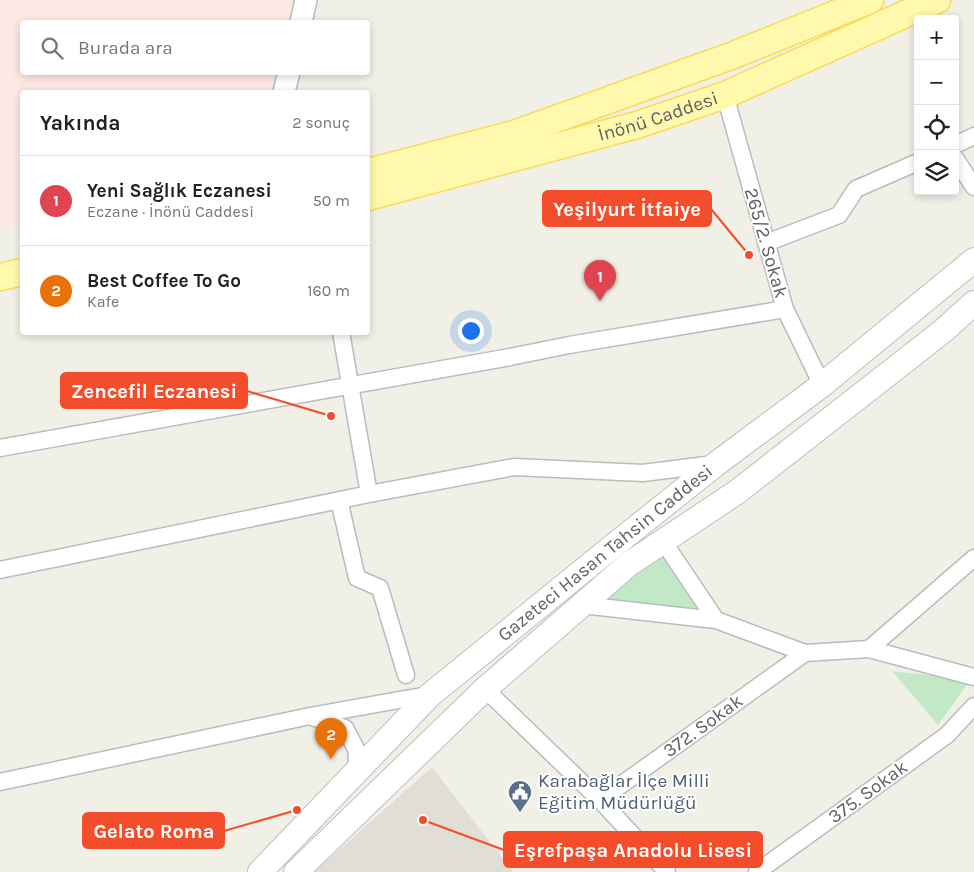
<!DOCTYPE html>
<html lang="tr">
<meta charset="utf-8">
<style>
body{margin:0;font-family:Karla,sans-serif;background:#f6f6f6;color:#222}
.controls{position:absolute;right:15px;top:15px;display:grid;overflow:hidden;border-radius:5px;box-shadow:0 2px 8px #0003}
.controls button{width:45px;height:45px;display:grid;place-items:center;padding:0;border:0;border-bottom:1px solid #e0e0e0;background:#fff;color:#222;font:25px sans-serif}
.you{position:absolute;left:470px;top:330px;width:18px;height:18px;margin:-12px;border:4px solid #fff;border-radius:50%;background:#1a73e8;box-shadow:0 0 0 8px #1a73e833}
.badge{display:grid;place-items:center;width:32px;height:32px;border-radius:50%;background:#f34d2b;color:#fff;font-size:16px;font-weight:700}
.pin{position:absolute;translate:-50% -41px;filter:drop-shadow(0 1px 2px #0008)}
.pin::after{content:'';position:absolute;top:26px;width:18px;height:15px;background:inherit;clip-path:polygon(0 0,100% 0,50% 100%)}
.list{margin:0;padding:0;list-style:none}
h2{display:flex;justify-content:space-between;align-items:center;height:65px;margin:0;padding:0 20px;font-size:21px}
h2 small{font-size:16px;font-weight:400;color:#767676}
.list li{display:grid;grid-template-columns:32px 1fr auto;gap:15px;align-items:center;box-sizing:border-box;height:90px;padding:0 20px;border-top:1px solid #e0e0e0}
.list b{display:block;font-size:19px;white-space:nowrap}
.list p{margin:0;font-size:16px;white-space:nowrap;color:#767676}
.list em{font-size:16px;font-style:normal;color:#767676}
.icon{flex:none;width:28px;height:28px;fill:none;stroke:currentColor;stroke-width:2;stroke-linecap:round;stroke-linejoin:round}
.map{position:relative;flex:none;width:974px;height:872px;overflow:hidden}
.search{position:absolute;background:#fff;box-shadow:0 2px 8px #0003;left:20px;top:20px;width:350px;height:55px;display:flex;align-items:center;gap:12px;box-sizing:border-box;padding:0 18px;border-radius:5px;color:#767676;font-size:19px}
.panel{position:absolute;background:#fff;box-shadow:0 2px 8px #0003;left:20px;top:90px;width:350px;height:245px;border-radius:5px}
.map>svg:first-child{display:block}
.education{fill:#e1dfd5}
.medical{fill:#fde8e4}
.green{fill:#c2e9c6}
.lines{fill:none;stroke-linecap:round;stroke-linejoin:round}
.minor-casing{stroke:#b9bbc1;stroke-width:19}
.tertiary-casing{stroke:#b9bbc1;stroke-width:24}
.secondary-casing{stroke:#bcbec5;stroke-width:26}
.primary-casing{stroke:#f9db57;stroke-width:29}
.minor{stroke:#fff;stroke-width:16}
.tertiary{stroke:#fff;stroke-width:21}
.secondary{stroke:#fff;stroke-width:24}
.primary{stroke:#fff9ae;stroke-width:26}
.labels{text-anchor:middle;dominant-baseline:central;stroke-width:4;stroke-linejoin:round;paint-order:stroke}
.street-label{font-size:19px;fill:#5e6168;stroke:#fff}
.service-label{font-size:19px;fill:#4e5e75;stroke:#fff;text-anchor:start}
.leader{fill:none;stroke:#f34d2b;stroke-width:2}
.callout-dot{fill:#f34d2b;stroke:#fff;stroke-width:2}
.callout{fill:#f34d2b;stroke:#f34d2b;stroke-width:2}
.callout-label{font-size:20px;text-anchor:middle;font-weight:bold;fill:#fff}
</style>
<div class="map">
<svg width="974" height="872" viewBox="0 0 974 872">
<rect width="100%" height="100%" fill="#f1f0e7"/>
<path class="education" d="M432,767L513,872H314Z"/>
<path class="medical" d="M0,0H299L294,22H22V72L283,73L278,92H22V222L0,228Z"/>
<path class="green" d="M658,544L707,612L593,597Z
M892,671L970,680L938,725Z"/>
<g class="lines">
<g class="minor-casing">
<path id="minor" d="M725,95L785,309L822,385
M955,145L974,136
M955,158L974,187
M766,243L839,215L856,189L918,162
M341,332L369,494
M0,448L510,357L569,345L785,309
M339,500L357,578L380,588L406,675
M663,541L716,620L805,653L869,649L974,677
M0,570L369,494L514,467L643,473L714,464
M582,605L716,620
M869,649L974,558
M485,689L600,800L667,872
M312,717L345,728L357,751L356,774
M0,782L310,716L399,700L430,695
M600,800L805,653
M757,872L947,735L974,706"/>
</g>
<g class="tertiary-casing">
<path id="tertiary" d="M301,22L306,0
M284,92L289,72"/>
</g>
<g class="secondary-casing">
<g id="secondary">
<path id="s1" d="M260,872L430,695L612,547L716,464L822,385L974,260"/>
<path d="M296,872L485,689L629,564L737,492L943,331L974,303"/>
</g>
</g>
<g class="primary-casing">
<g id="primary">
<path d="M368,172L514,134L731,56L870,0"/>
<path id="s2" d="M368,197L637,125L725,95L937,0"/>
<path d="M0,277L22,272"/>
</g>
</g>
<use href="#minor" class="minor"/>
<use href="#tertiary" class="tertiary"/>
<use href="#secondary" class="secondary"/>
<use href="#primary" class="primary"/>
</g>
<defs>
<g id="civic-pin" transform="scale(1.25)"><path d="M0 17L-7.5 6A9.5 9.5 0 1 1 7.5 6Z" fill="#5c6f8a" stroke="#fff"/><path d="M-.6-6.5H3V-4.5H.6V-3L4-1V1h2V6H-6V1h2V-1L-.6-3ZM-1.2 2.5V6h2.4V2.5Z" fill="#fff"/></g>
</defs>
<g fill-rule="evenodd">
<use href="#civic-pin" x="520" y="792"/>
</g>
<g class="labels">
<g class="street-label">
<text stroke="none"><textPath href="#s2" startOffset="301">İnönü Caddesi</textPath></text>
<text transform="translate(766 243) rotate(74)">265/2. Sokak</text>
<text stroke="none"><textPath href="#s1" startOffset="471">Gazeteci Hasan Tahsin Caddesi</textPath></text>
<text transform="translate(703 726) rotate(-36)">372. Sokak</text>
<text transform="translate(868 792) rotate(-36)">375. Sokak</text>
</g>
<g class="service-label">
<text x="538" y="781">Karabağlar İlçe Milli<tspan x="538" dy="22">Eğitim Müdürlüğü</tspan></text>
</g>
</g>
<path class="leader" d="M749 255L711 209M331 416L247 391M297 810L224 831M423 820L504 850"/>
<g class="callout-dot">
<circle cx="749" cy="255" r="5"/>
<circle cx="331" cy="416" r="5"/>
<circle cx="297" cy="810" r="5"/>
<circle cx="423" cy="820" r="5"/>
</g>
<g class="callout">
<rect x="543" y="191" width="168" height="35" rx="5"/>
<rect x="61" y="373" width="186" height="35" rx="5"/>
<rect x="83" y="813" width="141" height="35" rx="5"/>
<rect x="504" y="832" width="258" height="35" rx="5"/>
</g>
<g class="callout-label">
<text x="627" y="216">Yeşilyurt İtfaiye</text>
<text x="154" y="398">Zencefil Eczanesi</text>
<text x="154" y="838">Gelato Roma</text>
<text x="633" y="857">Eşrefpaşa Anadolu Lisesi</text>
</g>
</svg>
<div class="controls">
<button>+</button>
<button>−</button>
<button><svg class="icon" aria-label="locate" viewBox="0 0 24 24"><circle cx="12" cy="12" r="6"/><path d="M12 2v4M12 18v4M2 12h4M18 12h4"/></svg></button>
<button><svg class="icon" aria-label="layers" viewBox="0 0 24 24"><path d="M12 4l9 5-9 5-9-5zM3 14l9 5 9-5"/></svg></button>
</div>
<div class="you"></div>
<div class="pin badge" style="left:600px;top:301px;background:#e0444e">1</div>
<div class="pin badge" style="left:331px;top:759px;background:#e8710a">2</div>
<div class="search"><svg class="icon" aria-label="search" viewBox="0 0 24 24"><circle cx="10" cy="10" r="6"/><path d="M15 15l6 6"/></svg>Burada ara</div>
<section class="panel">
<h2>Yakında<small>2 sonuç</small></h2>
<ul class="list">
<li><span class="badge" style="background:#e0444e">1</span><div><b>Yeni Sağlık Eczanesi</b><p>Eczane · İnönü Caddesi</p></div><em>50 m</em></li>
<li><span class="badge" style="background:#e8710a">2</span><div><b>Best Coffee To Go</b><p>Kafe</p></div><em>160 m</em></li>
</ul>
</section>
</div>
